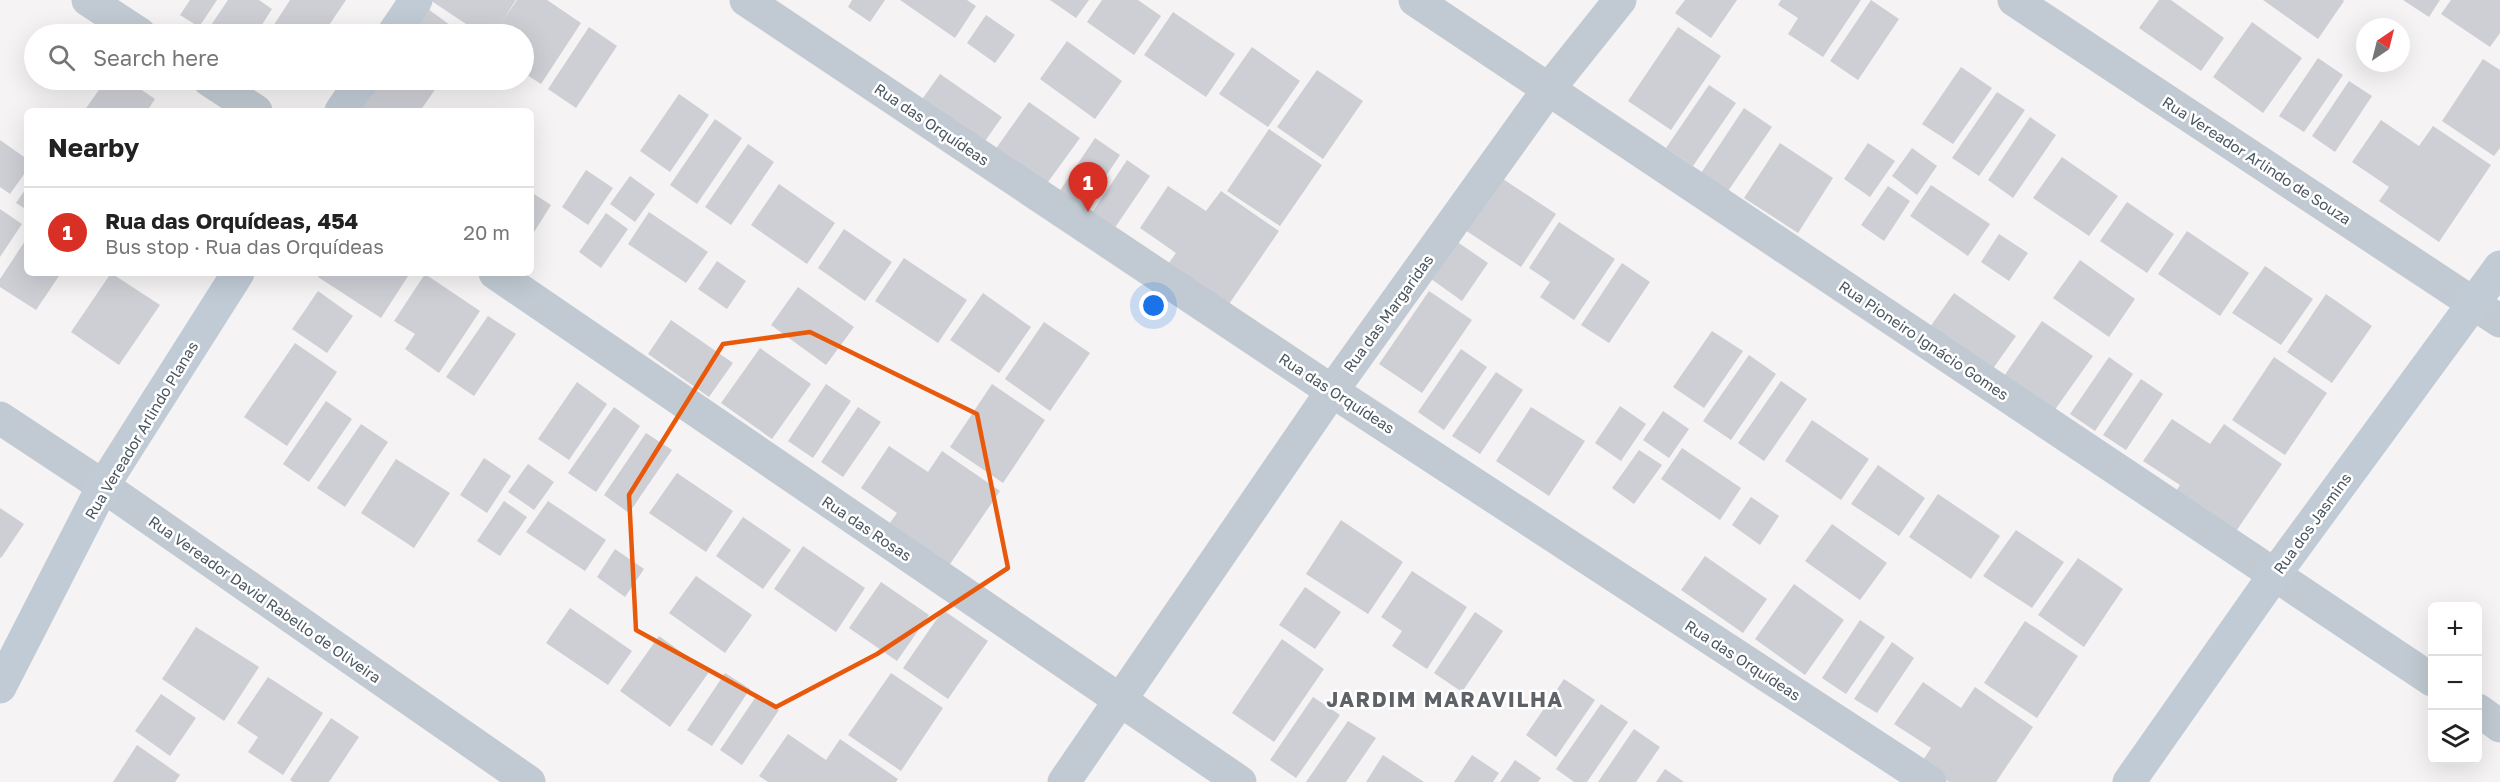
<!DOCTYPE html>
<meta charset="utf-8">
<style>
body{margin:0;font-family:"Golos Text",sans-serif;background:#f2f2f2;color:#222}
.controls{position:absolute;right:18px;bottom:18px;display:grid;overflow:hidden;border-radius:9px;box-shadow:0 6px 24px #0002}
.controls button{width:54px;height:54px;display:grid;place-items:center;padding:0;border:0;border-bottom:2px solid #e0e0e0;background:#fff;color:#222;font:30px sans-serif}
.compass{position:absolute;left:2356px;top:18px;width:54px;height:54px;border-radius:50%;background:#fff;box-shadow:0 6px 24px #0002;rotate:35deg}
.you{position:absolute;left:1154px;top:306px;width:21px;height:21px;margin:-15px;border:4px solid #fff;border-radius:50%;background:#1a73e8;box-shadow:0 0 0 9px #1a73e833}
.badge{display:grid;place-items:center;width:39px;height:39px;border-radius:50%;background:#d93025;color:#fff;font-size:20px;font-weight:700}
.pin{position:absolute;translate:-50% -50px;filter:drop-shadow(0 2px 3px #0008)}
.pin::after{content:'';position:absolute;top:32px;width:21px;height:18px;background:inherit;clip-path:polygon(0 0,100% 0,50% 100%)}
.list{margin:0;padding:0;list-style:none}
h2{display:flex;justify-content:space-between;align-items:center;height:78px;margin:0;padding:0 24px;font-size:26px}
h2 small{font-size:20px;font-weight:400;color:#767676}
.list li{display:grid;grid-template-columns:39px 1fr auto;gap:18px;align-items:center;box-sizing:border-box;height:90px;padding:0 24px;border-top:2px solid #e0e0e0}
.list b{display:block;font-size:22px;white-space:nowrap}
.list p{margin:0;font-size:20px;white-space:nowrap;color:#767676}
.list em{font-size:20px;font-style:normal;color:#767676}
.icon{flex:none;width:33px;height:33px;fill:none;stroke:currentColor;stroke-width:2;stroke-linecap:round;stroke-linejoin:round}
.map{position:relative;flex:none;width:2500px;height:782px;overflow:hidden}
.search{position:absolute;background:#fff;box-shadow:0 6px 24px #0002;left:24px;top:24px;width:510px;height:66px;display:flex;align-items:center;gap:15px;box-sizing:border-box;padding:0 21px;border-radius:33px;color:#767676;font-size:22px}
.panel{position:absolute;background:#fff;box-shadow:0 6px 24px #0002;left:24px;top:108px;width:510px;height:168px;border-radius:9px}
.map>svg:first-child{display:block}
.building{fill:#cdcfd5}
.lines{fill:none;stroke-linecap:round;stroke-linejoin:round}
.street{stroke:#c1cad2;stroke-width:33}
.secondary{stroke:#c1cbd6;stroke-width:33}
.marked{fill:none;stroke:#e8590c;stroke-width:4.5;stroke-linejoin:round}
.labels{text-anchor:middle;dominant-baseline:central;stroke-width:5;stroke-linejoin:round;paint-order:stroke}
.street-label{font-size:15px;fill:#4a5661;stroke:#fff}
.district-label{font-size:21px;font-weight:bold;letter-spacing:1.5px;fill:#5f6368;stroke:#fff}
</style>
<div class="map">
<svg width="2500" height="782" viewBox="0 0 2500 782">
<rect width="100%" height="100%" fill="#f5f3f3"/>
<path class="building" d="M190,0H217L199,27L180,15Z
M228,0H259L272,9L256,34H205Z
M290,0H346L323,34H268Z
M430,0H516L501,23L517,0H547L581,23L541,84L524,73V34H499L495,32L493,34H481Z
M852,0H885L870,22L848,7Z
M900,0H967L976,6L955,38Z
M1050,0H1089L1076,18Z
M1102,0H1138L1161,16L1134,55L1087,22Z
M1685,0H1737L1711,38L1675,13Z
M1781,0H1861L1823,57L1788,34L1798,18L1778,5Z
M1871,0L1899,19L1858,80L1830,61Z
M2159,0H2171L2224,38L2201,71L2139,28Z
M2263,0H2343L2344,1L2318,39Z
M2403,0H2440L2429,17Z
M2451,0H2500V33L2490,47L2441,14Z
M420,3L454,28L450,34H398Z
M1173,12L1235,54L1206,97L1144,55Z
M986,15L1015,35L995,63L967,43Z
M2252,22L2302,58L2263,113L2213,77Z
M589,27L617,46L576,108L548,89Z
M1678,27L1721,56L1671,130L1628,101Z
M1067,41L1122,81L1095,119L1040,79Z
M1252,47L1300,81L1268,127L1219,94Z
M2318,58L2343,75L2304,132L2279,116Z
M2483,59L2500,70V148L2494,156L2442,121Z
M1961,67L1992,88L1953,144L1922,124Z
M1317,70L1363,101L1323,159L1277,127Z
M940,74L1002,117L978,151L916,108Z
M106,80H127L155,99L147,111H84Z
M379,80H432L439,84L420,111H358Z
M2349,81L2372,96L2335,152L2312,136Z
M1709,85L1736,103L1693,166L1666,148Z
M1997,92L2025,110L1979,176L1952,158Z
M679,94L709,115L670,172L640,151Z
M1029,102L1080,138L1040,193L990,157Z
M1744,108L1772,127L1728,191L1701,173Z
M2030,117L2056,135L2013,198L1988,180Z
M715,119L742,138L697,204L670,185Z
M2381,120L2419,146L2433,126L2491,165L2439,242L2379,201L2389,187L2352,162Z
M1269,129L1322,165L1280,226L1227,191Z
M1095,138L1120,155L1082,212L1057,195Z
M0,140L27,159V170L10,194L0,187Z
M1780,143L1833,178L1798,233L1744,198Z
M1868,143L1895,161L1870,197L1844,179Z
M748,144L774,162L731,225L705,207Z
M1912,148L1937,166L1917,195L1892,176Z
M2062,157L2118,196L2089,236L2033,198Z
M1127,160L1150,176L1112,232L1090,216Z
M586,170L613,188L588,225L562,207Z
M1494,173L1556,214L1521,267L1459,226Z
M630,176L655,194L635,222L610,204Z
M779,184L835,223L807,264L751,225Z
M1931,185L1990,224L1968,256L1910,216Z
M1168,186L1206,211L1221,191L1279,231L1227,307L1166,267L1176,253L1140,228Z
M1888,186L1910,201L1884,241L1861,225Z
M27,187V210L16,203Z
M531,192L551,205L531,237Z
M2127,202L2174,234L2147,273L2100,241Z
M0,209L22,224L0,257Z
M649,212L708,252L686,283L628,244Z
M606,213L628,229L601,268L579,252Z
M1559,222L1615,259L1574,320L1540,297L1550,282L1529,268Z
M844,229L892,262L865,301L818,268Z
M2187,231L2249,273L2220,316L2158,274Z
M1999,234L2028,253L2009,281L1981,262Z
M27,238V273H61L36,310L0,287V279Z
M1453,239L1488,263L1462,301L1427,276Z
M904,258L967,300L938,343L875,301Z
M2080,260L2135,299L2109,337L2053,298Z
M717,261L746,281L727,309L698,289Z
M1622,263L1650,282L1609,343L1581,325Z
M2265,266L2313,299L2281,345L2232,313Z
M111,273L160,305L119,365L71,332Z
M321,273H410L381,318L318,277Z
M425,274L480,311L439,373L405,349L415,334L394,321Z
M798,287L854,327L826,365L771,325Z
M318,291L353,316L327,353L292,329Z
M1429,291L1472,320L1422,393L1379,364Z
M983,293L1031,327L999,373L950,340Z
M1954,293L2016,336L1992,370L1930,327Z
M2326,294L2372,326L2332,383L2287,352Z
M488,316L516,334L474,396L446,377Z
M671,320L733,363L709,397L648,354Z
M2042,321L2093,356L2054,411L2004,376Z
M1044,322L1090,353L1050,411L1005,379Z
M1712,331L1743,351L1704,408L1673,387Z
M295,343L337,372L287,446L244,417Z
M760,348L811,384L772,439L721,403Z
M1461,349L1487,367L1444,430L1418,412Z
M1749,355L1776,374L1731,440L1703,421Z
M2109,357L2133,374L2095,431L2070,414Z
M2274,357L2327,393L2285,455L2232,420Z
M1496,372L1523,390L1480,454L1452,436Z
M2141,379L2163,394L2126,450L2103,435Z
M1781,381L1807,399L1764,461L1738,443Z
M577,382L607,404L569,460L538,439Z
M826,384L851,401L813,458L788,441Z
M992,384L1045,420L1003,483L950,447Z
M326,401L352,419L309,482L283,464Z
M1620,406L1646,424L1621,461L1595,443Z
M614,407L640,426L596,492L568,473Z
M858,407L881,422L843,477L821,462Z
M1531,407L1585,441L1549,496L1496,461Z
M1663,411L1689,429L1669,458L1643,440Z
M2172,419L2210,444L2224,424L2282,464L2230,540L2170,500L2180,485L2143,461Z
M1812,420L1869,459L1841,500L1785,461Z
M361,424L388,442L345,507L317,488Z
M646,433L672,450L629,513L604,495Z
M889,446L928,472L942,451L1000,491L948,567L887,527L897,513L861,488Z
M1682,448L1741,488L1720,520L1661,479Z
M1639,450L1662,465L1634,504L1612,488Z
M484,458L511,476L487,513L460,495Z
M396,459L450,493L414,548L361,513Z
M528,464L554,482L534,510L508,492Z
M1878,465L1925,498L1899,536L1851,504Z
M677,473L733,511L706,552L649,513Z
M1938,494L2000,536L1971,579L1909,537Z
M1751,497L1779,516L1760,545L1732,525Z
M504,501L527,517L500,556L477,541Z
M548,501L606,540L585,571L526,532Z
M0,508L24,524L1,558L0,557Z
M743,517L791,550L763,589L716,556Z
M1341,520L1403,562L1368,614L1306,574Z
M1832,524L1887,563L1860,600L1805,561Z
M2016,530L2064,562L2032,608L1983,576Z
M803,546L865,588L836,632L774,589Z
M615,549L644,569L625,597L597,577Z
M1705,556L1767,599L1743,633L1681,590Z
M2078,558L2123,589L2084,647L2038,615Z
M1412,571L1467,607L1427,669L1392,646L1402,631L1381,617Z
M696,576L752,615L725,653L669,613Z
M881,582L929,615L897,661L849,628Z
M1794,584L1844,620L1805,675L1755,639Z
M1305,587L1341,612L1315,649L1279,625Z
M570,608L632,651L608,685L546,643Z
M943,610L988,641L948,699L903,668Z
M1475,612L1503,631L1462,692L1434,673Z
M1860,620L1885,637L1846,694L1822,678Z
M2025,621L2078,656L2037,718L1984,683Z
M196,627L259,667L224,721L162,679Z
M659,636L709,672L670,727L620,691Z
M1282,639L1324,669L1274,742L1232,713Z
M1892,642L1914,658L1877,713L1854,699Z
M725,673L750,689L712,746L687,730Z
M891,673L943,708L901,771L848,735Z
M268,677L323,713L283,775L248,752L258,737L237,723Z
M1564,679L1595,700L1556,757L1526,735Z
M1923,682L1961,708L1975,687L2033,727L1996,782H1949L1921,763L1931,748L1894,724Z
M161,694L196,718L170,756L135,731Z
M757,695L779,710L742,765L720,750Z
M1313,697L1340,715L1296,778L1270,760Z
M1601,704L1628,722L1587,782H1574L1556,769Z
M331,718L359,737L329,782H293L290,780Z
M1348,721L1376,738L1346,782H1306Z
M1634,729L1660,747L1636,782H1598Z
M788,734L826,760L840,739L898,779L896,782H768L759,776Z
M137,745L180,775L175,782H113Z
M1383,755L1424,782H1366Z
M1472,755L1499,773L1493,782H1454Z
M1515,760L1541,778L1538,782H1500Z
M1665,769L1684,782H1656Z"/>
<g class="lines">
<path class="street" d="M88,0L140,34
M746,0L1332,391L1930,782
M1415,0L2432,680
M2014,0L2500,321
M209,80L256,111
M495,273L1240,782
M0,418L103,486L529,782
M2478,710L2500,726
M1064,782L1332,391L1548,90L1620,0"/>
<path class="secondary" d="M393,34L416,0
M341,111L362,80
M0,687L103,486L238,273
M2129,782L2275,574L2500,267"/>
</g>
<path class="marked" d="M810,332L977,414L1008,568L877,654L776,707L636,630L629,495L723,344Z"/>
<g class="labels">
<g class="street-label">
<text transform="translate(932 124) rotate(34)">Rua das Orquídeas</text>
<text transform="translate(2257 160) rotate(33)">Rua Vereador Arlindo de Souza</text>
<text transform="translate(1388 313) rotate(-54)">Rua das Margaridas</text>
<text transform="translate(1924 340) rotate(34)">Rua Pioneiro Ignácio Gomes</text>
<text transform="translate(1337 393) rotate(33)">Rua das Orquídeas</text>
<text transform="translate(141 430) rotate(-59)">Rua Vereador Arlindo Planas</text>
<text transform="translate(2312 523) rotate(-54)">Rua dos Jasmins</text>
<text transform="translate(867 528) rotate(34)">Rua das Rosas</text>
<text transform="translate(265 599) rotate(35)">Rua Vereador David Rabello de Oliveira</text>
<text transform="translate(1743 660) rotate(33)">Rua das Orquídeas</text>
</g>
<g class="district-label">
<text x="1445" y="699">JARDIM MARAVILHA</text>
</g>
</g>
</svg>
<div class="controls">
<button>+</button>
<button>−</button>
<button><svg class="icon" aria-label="layers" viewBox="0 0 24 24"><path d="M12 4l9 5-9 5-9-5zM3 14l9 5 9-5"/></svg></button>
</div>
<svg class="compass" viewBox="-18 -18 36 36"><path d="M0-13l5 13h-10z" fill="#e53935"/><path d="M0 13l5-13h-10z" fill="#767676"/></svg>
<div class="you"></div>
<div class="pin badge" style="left:1088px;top:212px">1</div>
<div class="search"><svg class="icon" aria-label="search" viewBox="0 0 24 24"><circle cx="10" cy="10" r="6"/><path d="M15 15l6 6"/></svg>Search here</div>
<section class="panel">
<h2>Nearby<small></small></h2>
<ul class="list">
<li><span class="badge">1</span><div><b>Rua das Orquídeas, 454</b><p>Bus stop · Rua das Orquídeas</p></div><em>20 m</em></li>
</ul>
</section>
</div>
